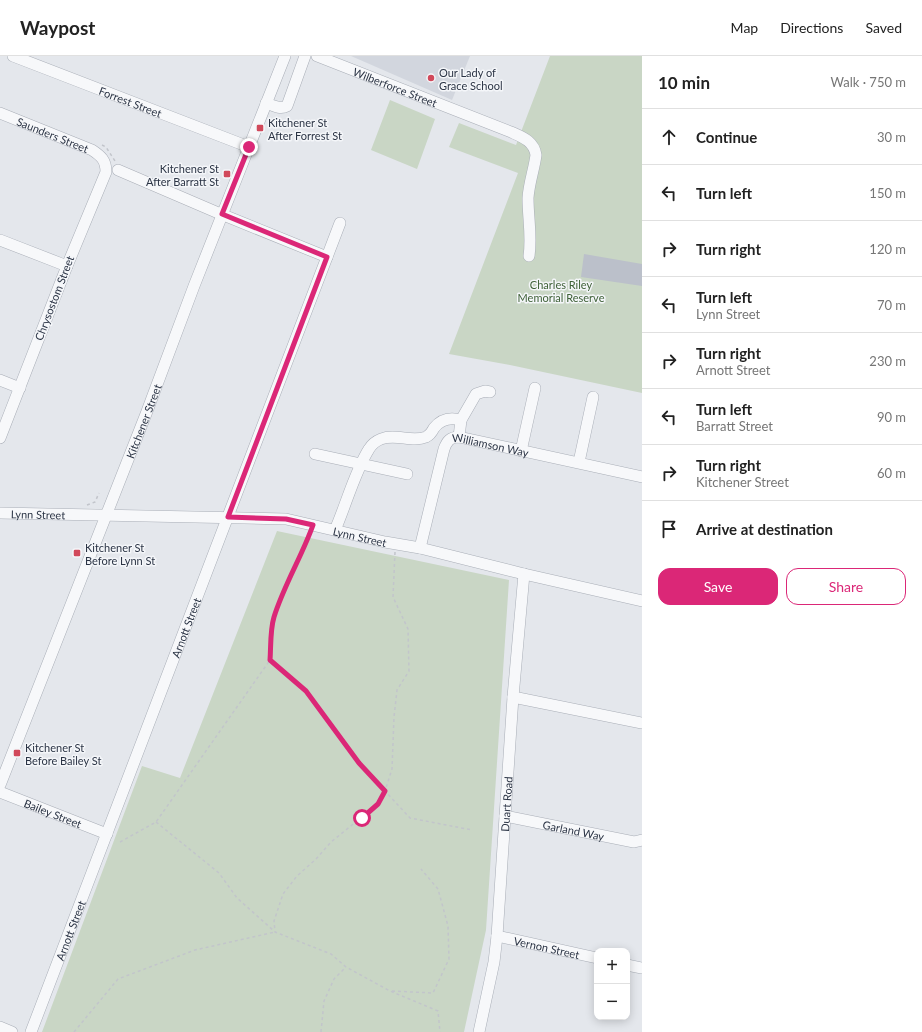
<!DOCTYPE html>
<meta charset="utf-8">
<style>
body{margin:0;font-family:Lato,sans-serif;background:#f6f6f6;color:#222}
.controls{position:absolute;right:12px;bottom:12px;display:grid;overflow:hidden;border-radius:8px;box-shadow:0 2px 10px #0003}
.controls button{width:36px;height:36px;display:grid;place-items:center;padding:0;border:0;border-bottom:1px solid #e0e0e0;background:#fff;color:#222;font:20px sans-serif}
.stop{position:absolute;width:12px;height:12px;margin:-9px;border:3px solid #db2777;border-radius:50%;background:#fff}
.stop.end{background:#db2777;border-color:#fff;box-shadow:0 1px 4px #0008}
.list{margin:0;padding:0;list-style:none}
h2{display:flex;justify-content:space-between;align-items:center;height:52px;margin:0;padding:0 16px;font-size:17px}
h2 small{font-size:13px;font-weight:400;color:#767676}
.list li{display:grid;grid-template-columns:26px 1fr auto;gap:12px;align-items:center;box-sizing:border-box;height:56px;padding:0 16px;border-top:1px solid #e0e0e0}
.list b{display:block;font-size:15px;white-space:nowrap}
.list p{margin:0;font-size:13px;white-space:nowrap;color:#767676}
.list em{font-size:13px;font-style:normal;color:#767676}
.actions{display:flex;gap:8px;padding:12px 16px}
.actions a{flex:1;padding:9px 0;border:1px solid #db2777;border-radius:12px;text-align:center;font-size:14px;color:#db2777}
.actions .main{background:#db2777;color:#fff}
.icon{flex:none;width:22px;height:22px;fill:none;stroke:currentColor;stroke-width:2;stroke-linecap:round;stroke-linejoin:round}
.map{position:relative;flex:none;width:642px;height:976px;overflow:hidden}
header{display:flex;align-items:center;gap:24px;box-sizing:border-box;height:56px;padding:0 20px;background:#fff;border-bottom:1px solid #e0e0e0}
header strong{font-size:19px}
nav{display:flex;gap:22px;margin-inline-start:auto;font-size:14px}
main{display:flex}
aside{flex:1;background:#fff}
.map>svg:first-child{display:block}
.built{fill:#d2d6de}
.green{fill:#c9d6c5}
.building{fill:#bbc0ca}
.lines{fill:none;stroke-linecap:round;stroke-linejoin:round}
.minor-casing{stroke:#a9aeb7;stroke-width:12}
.path{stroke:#c2c5cb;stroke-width:1.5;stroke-dasharray:3 3;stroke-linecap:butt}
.minor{stroke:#f7f8fa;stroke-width:11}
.route{stroke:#db2777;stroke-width:5}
.poi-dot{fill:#d1495b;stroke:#f4f6f9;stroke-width:1.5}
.labels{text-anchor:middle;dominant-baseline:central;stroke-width:3;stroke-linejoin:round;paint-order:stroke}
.poi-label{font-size:11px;fill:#2b3445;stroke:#f4f6f9;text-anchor:start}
.street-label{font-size:11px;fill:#2b3445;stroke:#f4f6f9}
.park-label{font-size:11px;fill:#3f6138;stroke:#f4f6f9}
</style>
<header>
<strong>Waypost</strong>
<nav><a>Map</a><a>Directions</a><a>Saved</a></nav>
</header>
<main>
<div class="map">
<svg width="642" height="976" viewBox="0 0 642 976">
<rect width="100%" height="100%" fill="#e4e7ec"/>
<path class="built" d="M351,0H470L452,44Z"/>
<path class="green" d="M550,0H642V337L510,309L449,298L518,117L449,91L459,67L516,89Z
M390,44L435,63L417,113L371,94Z
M277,475L509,524L486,874L464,976H42L142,710L180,722Z"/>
<path class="building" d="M584,198L642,208V230L581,221Z"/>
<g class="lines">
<g class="minor-casing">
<g id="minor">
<path id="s1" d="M13,0L249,91"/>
<path id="s2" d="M317,0L511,76C522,81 534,85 536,99C534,114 529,127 528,142C528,162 532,181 529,200"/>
<path d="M266,47C272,49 280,54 287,50L305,0"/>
<path id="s3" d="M0,57L92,94C101,100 106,104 106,116L67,210L0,382"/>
<path d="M118,114L216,156L327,201"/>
<path d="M0,184L67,210"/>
<path d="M0,324L20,332"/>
<path d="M459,381L461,364L476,338L485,335L490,336"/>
<path d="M521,395L535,332"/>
<path d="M315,398L407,418"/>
<path d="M579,406L593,341"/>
<path id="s4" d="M0,457L286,463L385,486L420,492L524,518L642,545"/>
<path d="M335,474C346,449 355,415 369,393C372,388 376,385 381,383C396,377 412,387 426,381C430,379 432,376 434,372C441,363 450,361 461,364"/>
<path id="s5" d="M420,492L444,393C447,385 450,381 459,381L642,421"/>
<path d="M513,641L642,667"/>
<path id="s6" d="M0,729L146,358L194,230L285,0"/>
<path id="s7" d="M0,736L107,778"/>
<path id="s8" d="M505,760L634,786L642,784"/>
<path id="s9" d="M497,880L597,902"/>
<path d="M627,909L642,912"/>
<path d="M0,971L12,976"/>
<path id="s10" d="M31,976L340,167"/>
<path id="s11" d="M479,976L494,906L497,880L513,641L524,518"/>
</g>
</g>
<path class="path" d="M102,89L106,91L115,105
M87,449L95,446L99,437
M395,496L393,541L408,573L409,615L397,634L394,661L392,713L385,735L378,748L331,786L316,803L297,820L283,838L274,865L275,876L331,898L346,911L390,935L438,955L440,976
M270,604L306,635L359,707L410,762L472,774
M156,766L219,817L237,842L274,875
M120,786L156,766L270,604L274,562L287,526L310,478
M392,935L433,937L449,903L448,870L438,833L421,813
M74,976L118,923L195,894L275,876
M321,976L324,945L334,923L346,911"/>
<use href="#minor" class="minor"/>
</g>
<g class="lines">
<path class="route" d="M249,91L222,158L327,201L228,461L286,463L313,469C302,500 284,529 274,561C270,574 271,591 270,604L306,635L359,707L385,735L378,748L362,762"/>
</g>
<g class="poi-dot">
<circle cx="431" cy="22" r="4"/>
<rect x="256" y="68" width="8" height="8" rx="2"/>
<rect x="223" y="114" width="8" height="8" rx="2"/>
<rect x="73" y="493" width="8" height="8" rx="2"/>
<rect x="13" y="693" width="8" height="8" rx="2"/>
</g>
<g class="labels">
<g class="poi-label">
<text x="439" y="16">Our Lady of<tspan x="439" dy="13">Grace School</tspan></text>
<text x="268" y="66">Kitchener St<tspan x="268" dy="13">After Forrest St</tspan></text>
<text x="219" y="112" text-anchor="end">Kitchener St<tspan x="219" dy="13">After Barratt St</tspan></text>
<text x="85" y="491">Kitchener St<tspan x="85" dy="13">Before Lynn St</tspan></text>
<text x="25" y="691">Kitchener St<tspan x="25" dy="13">Before Bailey St</tspan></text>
</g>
<g class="street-label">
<text stroke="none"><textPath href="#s2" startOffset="84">Wilberforce Street</textPath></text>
<text stroke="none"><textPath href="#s1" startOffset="126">Forrest Street</textPath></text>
<text stroke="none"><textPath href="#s3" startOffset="57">Saunders Street</textPath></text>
<text transform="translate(54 242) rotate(-69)">Chrysostom Street</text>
<text stroke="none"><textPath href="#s6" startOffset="391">Kitchener Street</textPath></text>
<text stroke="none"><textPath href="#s5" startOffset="155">Williamson Way</textPath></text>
<text stroke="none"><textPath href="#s4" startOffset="38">Lynn Street</textPath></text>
<text stroke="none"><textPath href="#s4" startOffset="362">Lynn Street</textPath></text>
<text stroke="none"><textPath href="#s10" startOffset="433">Arnott Street</textPath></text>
<text stroke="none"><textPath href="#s11" startOffset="230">Duart Road</textPath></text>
<text stroke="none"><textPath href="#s7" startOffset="57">Bailey Street</textPath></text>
<text stroke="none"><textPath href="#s8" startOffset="70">Garland Way</textPath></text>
<text stroke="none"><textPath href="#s10" startOffset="109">Arnott Street</textPath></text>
<text stroke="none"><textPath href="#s9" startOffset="51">Vernon Street</textPath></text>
</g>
<g class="park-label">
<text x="561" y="228">Charles Riley<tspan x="561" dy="13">Memorial Reserve</tspan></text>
</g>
</g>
</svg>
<div class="controls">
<button>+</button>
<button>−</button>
</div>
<div class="stop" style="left:362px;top:762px"></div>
<div class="stop end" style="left:249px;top:91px"></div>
</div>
<aside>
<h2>10 min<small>Walk · 750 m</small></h2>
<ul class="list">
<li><svg class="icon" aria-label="ahead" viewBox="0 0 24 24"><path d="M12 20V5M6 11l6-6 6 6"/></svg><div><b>Continue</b></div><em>30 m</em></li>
<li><svg class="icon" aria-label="left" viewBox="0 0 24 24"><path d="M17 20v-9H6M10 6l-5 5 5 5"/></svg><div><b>Turn left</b></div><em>150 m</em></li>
<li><svg class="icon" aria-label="right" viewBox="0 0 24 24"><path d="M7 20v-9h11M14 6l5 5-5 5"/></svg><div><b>Turn right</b></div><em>120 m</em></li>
<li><svg class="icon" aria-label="left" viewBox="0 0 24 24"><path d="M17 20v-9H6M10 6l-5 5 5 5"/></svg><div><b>Turn left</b><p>Lynn Street</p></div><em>70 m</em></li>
<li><svg class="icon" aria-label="right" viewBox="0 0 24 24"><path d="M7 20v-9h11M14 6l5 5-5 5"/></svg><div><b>Turn right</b><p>Arnott Street</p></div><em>230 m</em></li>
<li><svg class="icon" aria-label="left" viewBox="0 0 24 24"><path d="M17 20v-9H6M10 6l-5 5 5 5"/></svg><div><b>Turn left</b><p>Barratt Street</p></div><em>90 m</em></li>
<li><svg class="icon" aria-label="right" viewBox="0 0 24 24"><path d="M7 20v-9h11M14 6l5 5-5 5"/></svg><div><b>Turn right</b><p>Kitchener Street</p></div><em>60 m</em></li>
<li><svg class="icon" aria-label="arrive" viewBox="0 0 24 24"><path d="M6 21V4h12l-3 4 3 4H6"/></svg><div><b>Arrive at destination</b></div></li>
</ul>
<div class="actions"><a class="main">Save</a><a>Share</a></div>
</aside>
</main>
